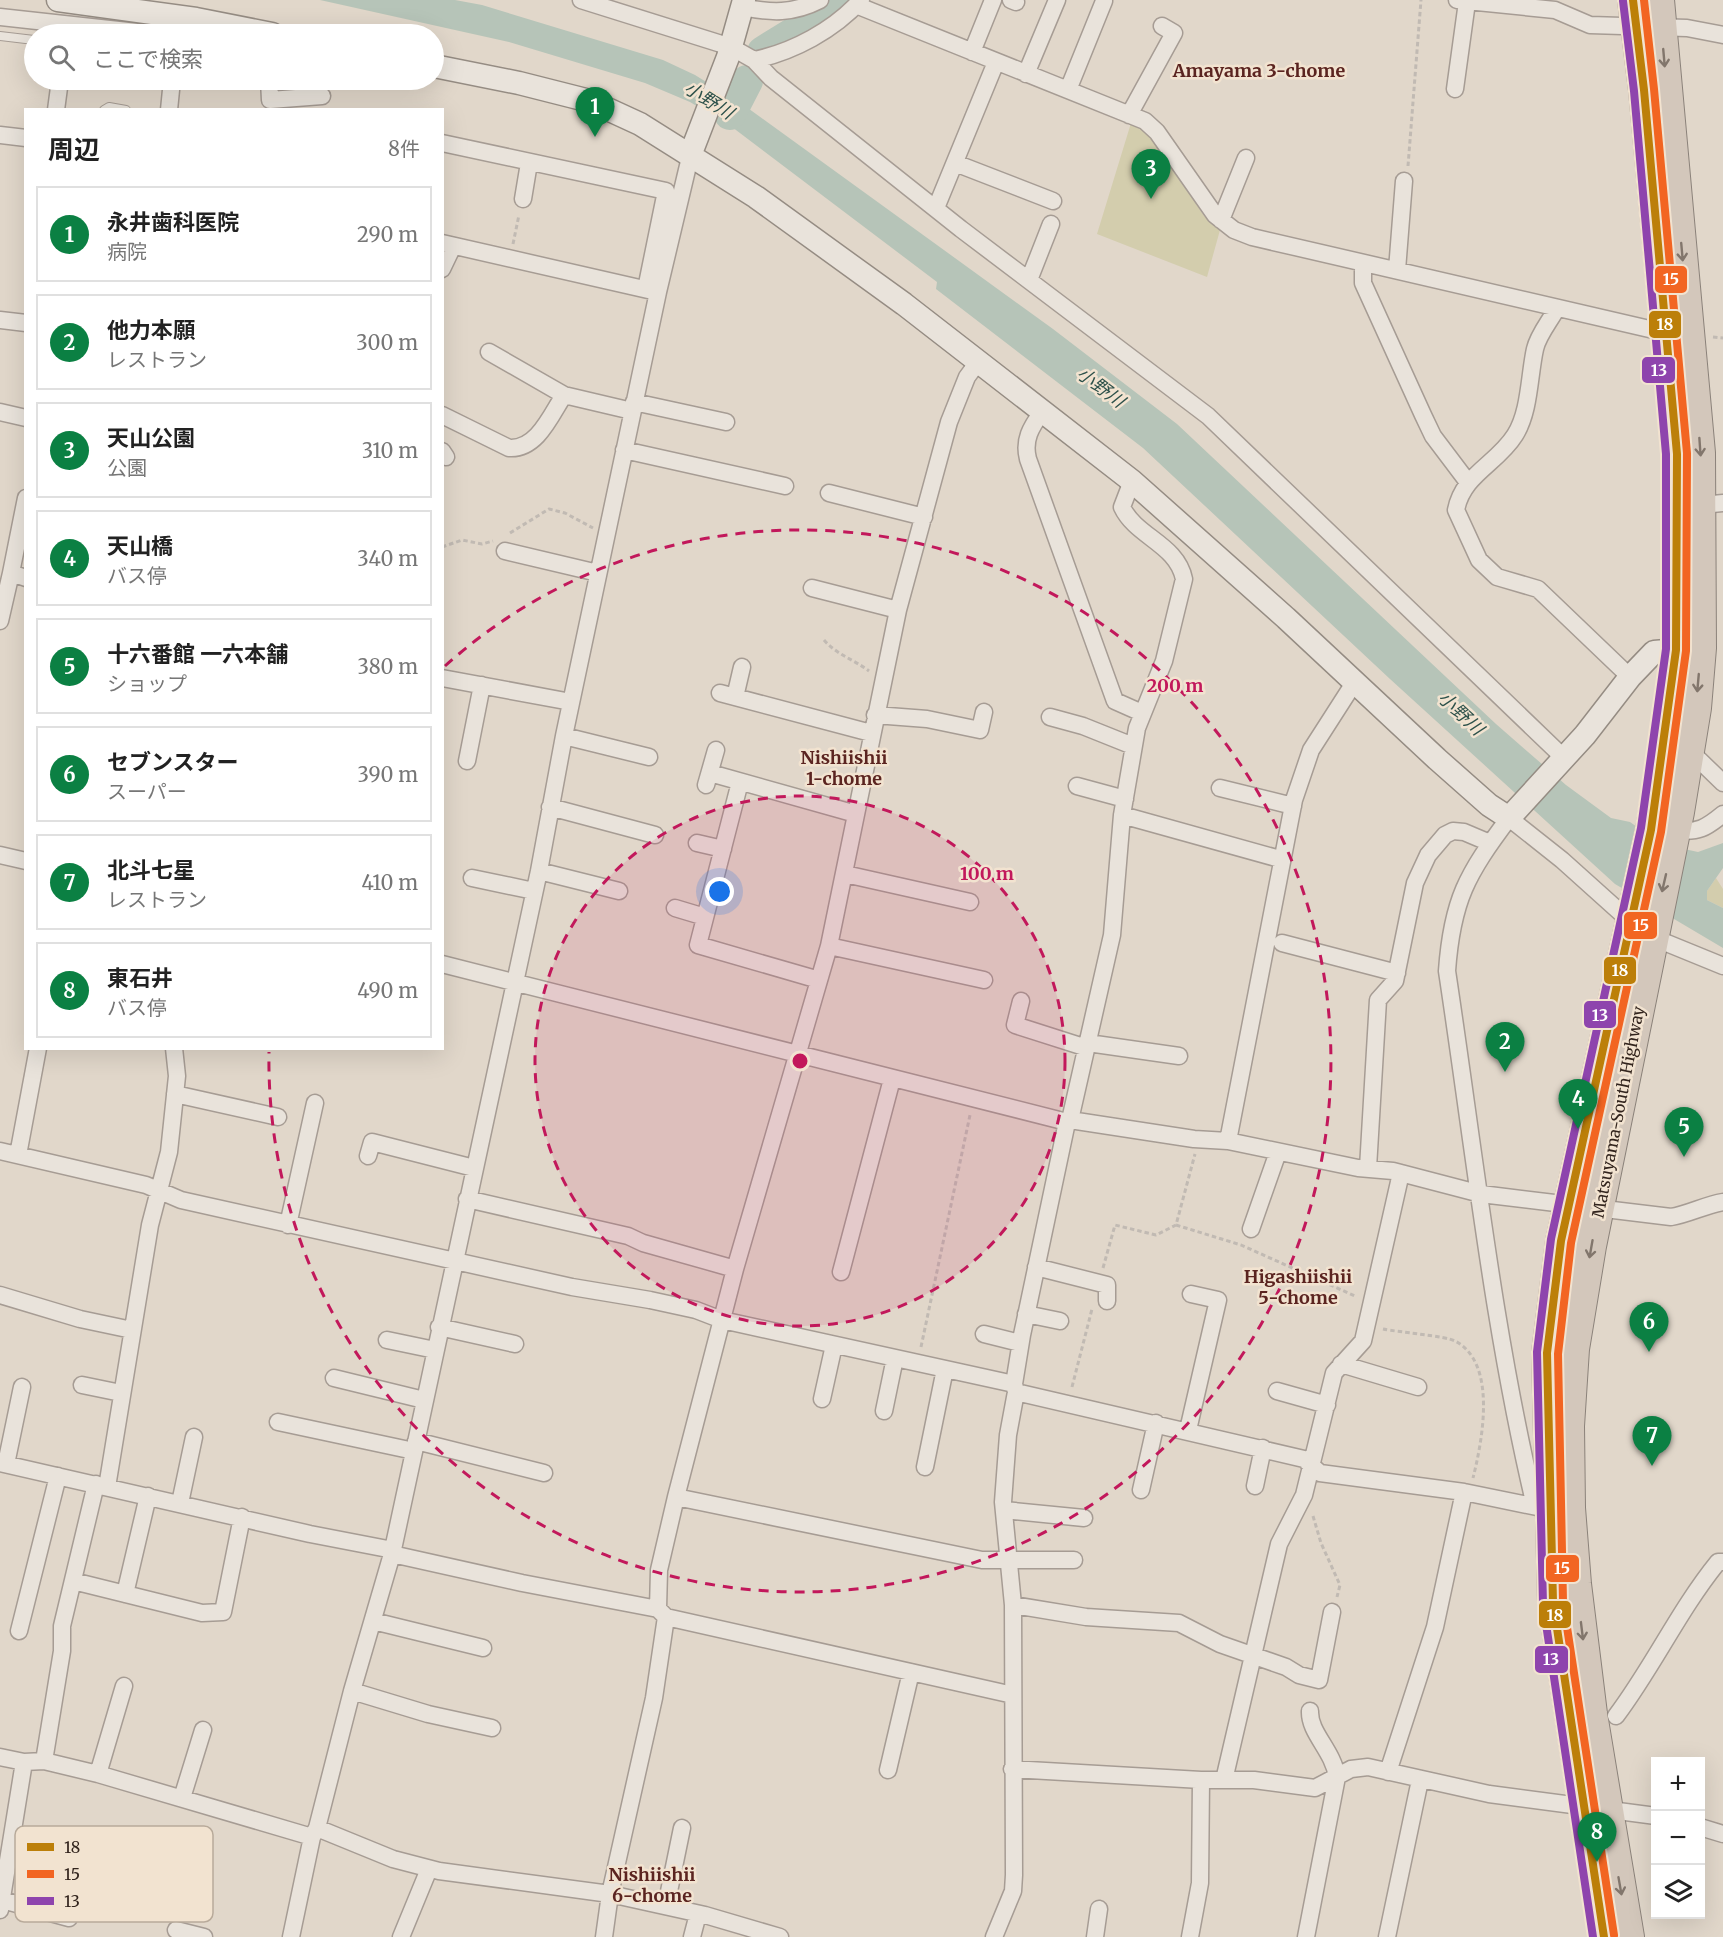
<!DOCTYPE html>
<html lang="ja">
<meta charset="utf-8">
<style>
body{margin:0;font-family:Merriweather,"Noto Sans JP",serif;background:#f6f6f6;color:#222}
.controls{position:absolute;right:18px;bottom:18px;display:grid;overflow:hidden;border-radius:0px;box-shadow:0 6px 24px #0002}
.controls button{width:54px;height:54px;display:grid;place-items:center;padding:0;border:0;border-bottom:2px solid #e0e0e0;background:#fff;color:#222;font:30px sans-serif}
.you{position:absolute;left:720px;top:892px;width:21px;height:21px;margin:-15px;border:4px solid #fff;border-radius:50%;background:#1a73e8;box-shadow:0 0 0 9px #1a73e833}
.badge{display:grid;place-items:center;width:39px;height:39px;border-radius:50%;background:#0b8043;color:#fff;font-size:20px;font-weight:700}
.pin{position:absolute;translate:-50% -50px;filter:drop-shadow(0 2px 3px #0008)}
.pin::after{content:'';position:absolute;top:32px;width:21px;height:18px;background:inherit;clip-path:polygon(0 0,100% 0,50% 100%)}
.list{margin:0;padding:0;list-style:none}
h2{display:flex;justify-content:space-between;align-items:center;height:78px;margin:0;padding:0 24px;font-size:26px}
h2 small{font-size:20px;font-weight:400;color:#767676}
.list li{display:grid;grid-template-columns:39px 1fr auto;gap:18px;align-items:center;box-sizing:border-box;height:96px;margin:0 12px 12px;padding:0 12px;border:2px solid #e0e0e0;border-radius:0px}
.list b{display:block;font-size:22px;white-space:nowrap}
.list p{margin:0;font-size:20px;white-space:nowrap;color:#767676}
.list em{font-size:20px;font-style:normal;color:#767676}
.icon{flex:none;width:33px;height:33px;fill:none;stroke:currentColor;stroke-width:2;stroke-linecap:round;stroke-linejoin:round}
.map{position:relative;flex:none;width:1723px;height:1937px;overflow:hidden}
.search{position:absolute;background:#fff;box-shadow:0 6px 24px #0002;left:24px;top:24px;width:420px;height:66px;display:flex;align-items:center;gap:15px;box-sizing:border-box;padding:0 21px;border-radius:33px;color:#767676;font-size:22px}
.panel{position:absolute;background:#fff;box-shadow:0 6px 24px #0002;left:24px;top:108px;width:420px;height:942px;border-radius:0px}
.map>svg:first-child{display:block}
.green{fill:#d3cdad}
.water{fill:#b6c4b8}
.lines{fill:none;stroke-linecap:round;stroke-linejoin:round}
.river{stroke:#b6c4b8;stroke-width:32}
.lane-casing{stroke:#a69c94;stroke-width:10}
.street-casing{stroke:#a69c94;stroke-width:19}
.secondary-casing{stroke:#958c83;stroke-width:25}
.highway-casing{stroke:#8b827a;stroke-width:32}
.path{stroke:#c1bab3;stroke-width:3;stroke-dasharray:4.5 3;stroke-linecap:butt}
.lane{stroke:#e9e3db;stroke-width:8}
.street{stroke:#e9e3db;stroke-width:16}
.secondary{stroke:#e9e3db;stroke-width:22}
.highway{stroke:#d3c7bb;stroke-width:30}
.bus-1-casing{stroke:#f2e3d0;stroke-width:12}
.bus-2-casing{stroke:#f2e3d0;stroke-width:12}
.bus-3-casing{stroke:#f2e3d0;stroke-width:12}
.bus-1{stroke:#bc7f09;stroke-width:8}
.bus-2{stroke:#f26522;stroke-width:8}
.bus-3{stroke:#8e44ad;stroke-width:8}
.oneway{stroke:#82766c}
.ring{fill:none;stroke:#c2185b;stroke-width:3;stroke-dasharray:10 8}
.labels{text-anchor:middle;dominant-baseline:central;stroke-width:5;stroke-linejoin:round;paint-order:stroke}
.street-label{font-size:16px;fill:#32241d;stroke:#f2e3d0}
.neighbourhood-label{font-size:18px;font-weight:bold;fill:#5b2420;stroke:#f2e3d0}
.water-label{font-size:18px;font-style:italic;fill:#2d514a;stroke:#f2e3d0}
.key{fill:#f2e3d0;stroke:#b8aa9a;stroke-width:1.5}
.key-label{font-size:16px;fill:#32241d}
.centre{fill:#c2185b;stroke:#f2e3d0;stroke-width:3}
.ring-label{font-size:18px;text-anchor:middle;font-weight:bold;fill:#c2185b;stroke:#f2e3d0;stroke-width:5;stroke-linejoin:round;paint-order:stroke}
.line-badge{stroke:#f2e3d0;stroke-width:2}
.badge-label{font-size:16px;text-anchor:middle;font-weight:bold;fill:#fff}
</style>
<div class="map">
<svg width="1723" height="1937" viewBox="0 0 1723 1937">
<rect width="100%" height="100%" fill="#e1d7ca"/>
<path class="green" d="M1131,123C1158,124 1189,198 1206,218C1210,222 1216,226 1220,230L1207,277L1097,234Z
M1716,878L1723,889V908L1707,900V891Z"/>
<path class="water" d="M320,0H455L482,5L663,60L695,75L745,106L1053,329L1177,424L1496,724L1566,785L1611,818L1630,822L1661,844L1698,852L1723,843V868L1707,891V900L1723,908V948L1615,884L1390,679L1143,448L936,289L937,282L732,127L690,102L645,83L509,42Z"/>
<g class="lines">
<path class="river" d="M763,52L823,15L842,0
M730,114L747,81"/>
<g class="lane-casing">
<path id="lane" d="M0,36L34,40
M104,110L109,107L126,110"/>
</g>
<g class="street-casing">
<path id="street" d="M581,0L731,47L754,60L771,78L961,229L1208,416L1563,757
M1011,0L1016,2
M1457,0L1555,10L1590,25L1687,28L1723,35
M856,5L1145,121L1157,132L1215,215L1234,230L1252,237L1671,334
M742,7C771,13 793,14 820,0
M0,17L155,34
M972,52L993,0
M754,60C793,52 834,30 861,0
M1026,74L1057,0
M269,80L270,100L322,96
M1455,89L1467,2
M1068,90L1104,1
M56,110L60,80
M169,110L172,80
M1129,115L1174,33L1162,26
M0,135L26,138
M442,143L666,191L646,289
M955,163L1053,201
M523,199L529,163
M936,208L996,62
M1221,220L1246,158
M442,243L657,292
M1363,263V283L1423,415L1433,436L1467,481
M442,269L453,246
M1397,270L1404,181
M1029,280L1051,224
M1557,308C1550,321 1538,335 1535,349C1529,376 1530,411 1515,435C1497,464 1463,474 1456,510L1479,560L1497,577L1538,589L1630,677
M0,320L26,323
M489,352L564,395
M634,402L726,422
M0,412L26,418
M1042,412C1031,427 1023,440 1028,459L1115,701L1142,713
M442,415L509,448C537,450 551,415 564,395L632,411
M624,450L785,486
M442,451L446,457
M829,493L924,517
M26,498L11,573L26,578
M1692,506L1723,503
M505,551L598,573
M812,588L898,610
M0,621L11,573
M442,678L571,702
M720,693L871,733
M735,697L742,667
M875,715L927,719L980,730L984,712
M1050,717L1083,726L1133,746
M564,736L649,757
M1689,750L1723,783
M467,761L482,685
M710,773L856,814
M740,782L698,945L819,980
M706,785L716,750
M1077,786L1125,799
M1220,788L1293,806
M550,807L655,835
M1122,815L1280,859
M1676,830C1698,833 1706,828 1723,814
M697,843L723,849
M0,855L26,861
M539,871L619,891
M845,874L970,902
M472,878L534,891
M675,908L705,917
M1282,943L1397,973
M829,946L984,980
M442,964L1067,1122
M1021,1001L1015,1025L1087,1048
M1088,1043L1179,1056
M175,1094L278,1117
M1070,1120L1194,1139L1228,1141L1358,1168L1393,1171L1481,1194L1671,1217C1689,1214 1705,1205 1723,1202
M1228,1141L1294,800L1311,750L1354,683
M0,1151L146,1185L181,1200L572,1287L650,1300L696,1310L722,1320L1014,1384
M18,1155L38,1048
M368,1156L372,1142L474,1168
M1368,1168L1378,1000L1395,981L1415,883L1428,855L1445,835L1453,831L1464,832L1490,843
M467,1199L628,1236L643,1243L735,1269
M288,1225L315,1103
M1251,1229L1278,1152
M1036,1267L1107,1285V1301
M841,1272L892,1079
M0,1295L80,1319L132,1330
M1026,1314L1060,1321
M439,1327L515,1344
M984,1334L1020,1343
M387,1340L435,1350
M1341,1364L1418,1387
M334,1378L424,1400
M82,1385L121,1393
M1277,1391L1327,1405
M1016,1392L1304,1459L1320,1473L1464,1492L1542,1508
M822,1399L834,1345
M884,1411L895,1358
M278,1422L414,1451
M1188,1430L1218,1300L1191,1294
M416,1441L544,1473
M0,1463L310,1534L393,1550
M6,1464L22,1387
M925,1467L945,1369
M1255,1486L1263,1448
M107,1487L150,1225L169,1152L177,1076L174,1048
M1141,1490L1156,1423
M676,1497L982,1560H1074
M180,1503L194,1437
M1535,1506C1493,1330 1474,1149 1447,971C1452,900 1467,874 1509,818L1562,860L1631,922L1652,937L1723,966
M1004,1510L1084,1518
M392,1554L522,1583L658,1609L666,1617L1013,1695
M73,1581L202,1613L223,1612L242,1517
M125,1594L148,1496
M1013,1605L1086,1617L1179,1623L1220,1644L1286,1667L1299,1675L1319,1680L1332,1612
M658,1609L659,1570L676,1497L735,1269L829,946L898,610L949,422L967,377L978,362
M373,1621L483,1648
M19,1631L58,1476
M352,1691L428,1714L492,1728
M1616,1716C1653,1667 1679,1610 1718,1562H1723
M0,1757L24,1762L44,1761L98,1774L312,1837
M44,1761L62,1651V1626L96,1484
M1012,1769L1201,1780H1254L1315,1788L1351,1769L1368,1767L1489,1794L1656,1816
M888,1770L911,1672
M1388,1772L1435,1627L1464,1492
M98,1774L124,1686
M1224,1780L1279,1544L1304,1495L1334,1373L1363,1341L1401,1173
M182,1798L203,1730
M1700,1827L1723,1834
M317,1828L393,1859L439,1871L610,1894L705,1915L780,1937
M2,1900L69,1918
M666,1906L682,1828
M0,1910L24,1762
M176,1930L204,1937
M291,1937L312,1837L317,1828L352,1691L392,1554L539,871L564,736L658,292L691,153
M401,1937L429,1869
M604,1937L610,1894L654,1698L666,1617
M692,1937L698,1914
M994,1937L1013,1891L1014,1875L1013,1605L1003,1502L1008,1435L1016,1392L1014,1384L1022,1335L1067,1122L1070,1120L1112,935L1122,815L1137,728L1164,661L1184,579C1177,544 1136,537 1122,507L1132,481
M1095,1937L1099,1909
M1190,1937L1200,1883L1201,1780
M1306,1937L1337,1777C1333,1750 1309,1733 1310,1711
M1387,1937L1420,1780"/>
</g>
<g class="secondary-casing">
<path id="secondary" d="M58,0L196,19L272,34
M434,66L519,83L590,101L640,124L756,197L904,304L1132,481L1286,618L1437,759L1489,805L1509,818L1585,735L1630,677L1654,652L1690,649
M691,153L728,57L744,0"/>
</g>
<g class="highway-casing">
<path id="highway" d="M1604,1937L1553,1602L1547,1353L1561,1241L1651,830L1668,722L1676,650L1677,454L1644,90L1633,0
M1629,1937L1592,1714L1576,1584L1570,1508L1569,1426L1574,1349L1591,1246L1679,812L1696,708L1701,648L1700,453L1659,0"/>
</g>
<path class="path" d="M1408,166L1421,0
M513,244L519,215
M1713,337L1723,338
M510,533L549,509L565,513L593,528
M442,547L462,540L482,544L493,541
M824,640C837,655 853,659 869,671
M1176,1225L1241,1245L1355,1296
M1103,1268L1115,1225L1156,1235L1176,1225L1195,1154
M1383,1329C1397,1332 1446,1336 1455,1341C1498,1363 1482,1442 1473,1478
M921,1347L970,1115
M1072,1387L1092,1309
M1313,1516L1321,1543L1340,1585L1337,1597"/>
<use href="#lane" class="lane"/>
<use href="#street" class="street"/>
<use href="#secondary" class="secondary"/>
<use href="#highway" class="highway"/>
<g class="bus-1-casing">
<path id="bus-1" d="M1604,1937L1553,1602L1547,1353L1561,1241L1651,830L1676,650L1677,454L1644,90L1633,0"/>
</g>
<g class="bus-2-casing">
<path id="bus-2" d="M1614,1935L1563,1601L1558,1354L1571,1243L1661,832L1686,651L1687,453L1654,89L1644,0"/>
</g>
<g class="bus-3-casing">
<path id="bus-3" d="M1593,1937L1543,1604L1537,1352L1551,1239L1641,828L1666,649V454L1634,91L1623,1"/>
</g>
<use href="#bus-1" class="bus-1"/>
<use href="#bus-2" class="bus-2"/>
<use href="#bus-3" class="bus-3"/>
</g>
<defs><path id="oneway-shaft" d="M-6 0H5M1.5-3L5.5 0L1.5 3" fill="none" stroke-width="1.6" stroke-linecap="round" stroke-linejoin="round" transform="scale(1.5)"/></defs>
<g class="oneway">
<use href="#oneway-shaft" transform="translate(1664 58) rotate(85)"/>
<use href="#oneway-shaft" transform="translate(1682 252) rotate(85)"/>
<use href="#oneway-shaft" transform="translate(1700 447) rotate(86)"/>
<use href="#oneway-shaft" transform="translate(1698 683) rotate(95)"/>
<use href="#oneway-shaft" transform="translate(1664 883) rotate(103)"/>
<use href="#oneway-shaft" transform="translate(1591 1249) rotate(100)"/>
<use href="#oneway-shaft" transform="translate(1582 1631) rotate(83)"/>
<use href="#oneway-shaft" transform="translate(1620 1886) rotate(80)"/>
</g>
<circle cx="800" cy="1061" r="265" fill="#c2185b" fill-opacity=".12"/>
<g class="ring">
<circle cx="800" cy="1061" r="265"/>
<path d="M445 666A531 531 0 1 1 269 1052"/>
</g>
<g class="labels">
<g class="street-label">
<text transform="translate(1618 1112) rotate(-79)">Matsuyama-South Highway</text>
</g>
<g class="neighbourhood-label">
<text x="1259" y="70">Amayama 3-chome</text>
<text x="844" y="757">Nishiishii<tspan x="844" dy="21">1-chome</tspan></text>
<text x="1298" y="1276">Higashiishii<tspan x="1298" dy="21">5-chome</tspan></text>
<text x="652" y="1874">Nishiishii<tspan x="652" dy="21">6-chome</tspan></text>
</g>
<g class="water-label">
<text transform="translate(709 100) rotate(32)">小野川</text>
<text transform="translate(1101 387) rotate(37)">小野川</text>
<text transform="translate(1461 713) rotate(43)">小野川</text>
</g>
</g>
<rect x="15" y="1826" width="198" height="96" rx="9" class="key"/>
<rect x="27" y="1843" width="27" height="8" fill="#bc7f09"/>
<rect x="27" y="1870" width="27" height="8" fill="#f26522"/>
<rect x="27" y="1897" width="27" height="8" fill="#8e44ad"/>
<g class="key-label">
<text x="64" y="1853">18</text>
<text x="64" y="1880">15</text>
<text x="64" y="1907">13</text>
</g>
<circle cx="800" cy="1061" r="9" class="centre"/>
<g class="ring-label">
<text x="1175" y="692">200 m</text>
<text x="987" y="880">100 m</text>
</g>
<g class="line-badge">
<rect x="1654" y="265" width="34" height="29" rx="6" fill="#f26522"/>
<rect x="1648" y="310" width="34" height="29" rx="6" fill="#bc7f09"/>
<rect x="1641" y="356" width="35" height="28" rx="6" fill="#8e44ad"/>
<rect x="1623" y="911" width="35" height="29" rx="6" fill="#f26522"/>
<rect x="1603" y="956" width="34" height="29" rx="6" fill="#bc7f09"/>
<rect x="1583" y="1000" width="34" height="29" rx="6" fill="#8e44ad"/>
<rect x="1545" y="1554" width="35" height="29" rx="6" fill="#f26522"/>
<rect x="1538" y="1600" width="34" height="29" rx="6" fill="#bc7f09"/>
<rect x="1534" y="1645" width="35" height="29" rx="6" fill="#8e44ad"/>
</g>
<g class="badge-label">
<text x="1671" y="285">15</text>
<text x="1665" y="330">18</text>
<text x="1659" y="376">13</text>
<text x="1641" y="931">15</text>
<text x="1620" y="976">18</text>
<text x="1600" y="1021">13</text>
<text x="1562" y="1574">15</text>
<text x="1555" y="1621">18</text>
<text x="1551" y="1665">13</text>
</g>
</svg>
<div class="controls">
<button>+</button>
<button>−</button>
<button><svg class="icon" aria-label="layers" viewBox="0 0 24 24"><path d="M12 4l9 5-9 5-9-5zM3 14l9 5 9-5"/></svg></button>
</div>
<div class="you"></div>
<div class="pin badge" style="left:595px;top:137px">1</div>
<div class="pin badge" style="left:1505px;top:1072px">2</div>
<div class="pin badge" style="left:1151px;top:199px">3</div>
<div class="pin badge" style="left:1578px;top:1129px">4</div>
<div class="pin badge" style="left:1684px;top:1157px">5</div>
<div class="pin badge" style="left:1649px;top:1352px">6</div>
<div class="pin badge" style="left:1652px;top:1466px">7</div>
<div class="pin badge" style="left:1597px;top:1862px">8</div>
<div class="search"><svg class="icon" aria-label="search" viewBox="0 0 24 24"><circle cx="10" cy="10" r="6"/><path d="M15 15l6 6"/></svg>ここで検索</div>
<section class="panel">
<h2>周辺<small>8件</small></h2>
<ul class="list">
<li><span class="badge">1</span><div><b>永井歯科医院</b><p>病院</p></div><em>290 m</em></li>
<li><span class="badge">2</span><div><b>他力本願</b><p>レストラン</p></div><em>300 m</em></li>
<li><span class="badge">3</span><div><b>天山公園</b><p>公園</p></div><em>310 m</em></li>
<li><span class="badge">4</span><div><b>天山橋</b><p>バス停</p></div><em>340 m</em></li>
<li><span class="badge">5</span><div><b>十六番館 一六本舗</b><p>ショップ</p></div><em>380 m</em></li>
<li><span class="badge">6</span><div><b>セブンスター</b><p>スーパー</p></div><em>390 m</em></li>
<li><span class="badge">7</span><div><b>北斗七星</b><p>レストラン</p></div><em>410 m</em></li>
<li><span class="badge">8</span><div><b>東石井</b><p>バス停</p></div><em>490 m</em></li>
</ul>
</section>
</div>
